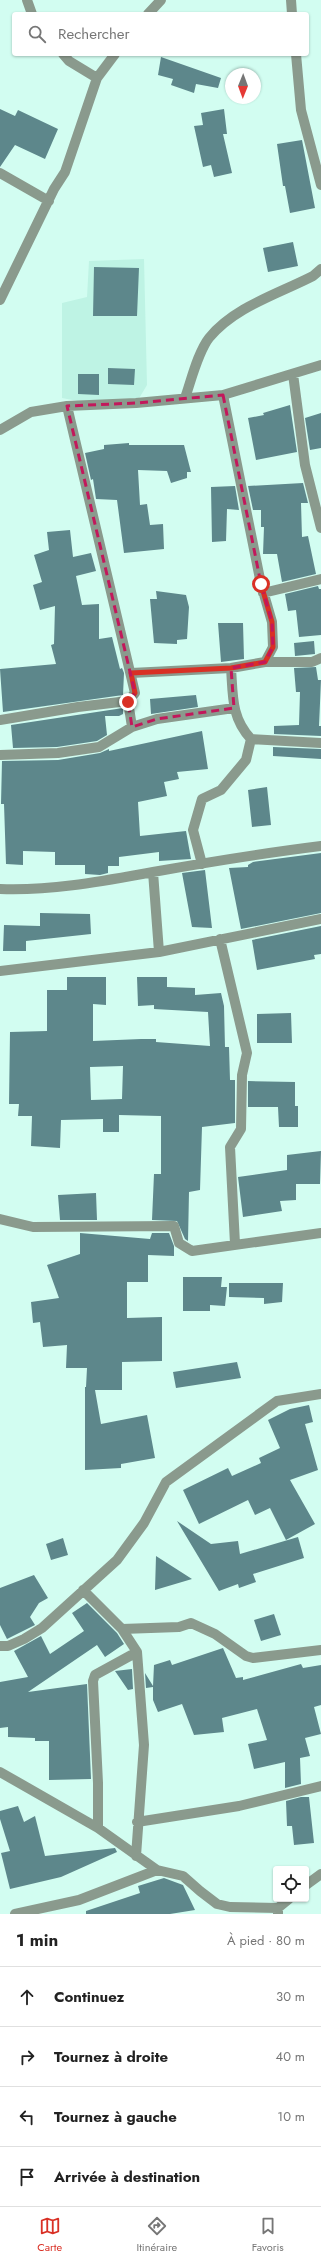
<!DOCTYPE html>
<html lang="fr">
<meta charset="utf-8">
<style>
body{margin:0;font-family:Jost,sans-serif;background:#f2f2f2;color:#222}
.controls{position:absolute;right:12px;bottom:12px;display:grid;overflow:hidden;border-radius:4px;box-shadow:0 1px 3px #0004}
.controls button{width:36px;height:36px;display:grid;place-items:center;padding:0;border:0;border-bottom:1px solid #e0e0e0;background:#fff;color:#222;font:20px sans-serif}
.compass{position:absolute;left:225px;top:68px;width:36px;height:36px;border-radius:50%;background:#fff;box-shadow:0 1px 3px #0004;rotate:181deg}
.stop{position:absolute;width:12px;height:12px;margin:-9px;border:3px solid #d93025;border-radius:50%;background:#fff}
.stop.end{background:#d93025;border-color:#fff;box-shadow:0 1px 4px #0008}
.list{margin:0;padding:0;list-style:none}
h2{display:flex;justify-content:space-between;align-items:center;height:52px;margin:0;padding:0 16px;font-size:17px}
h2 small{font-size:13px;font-weight:400;color:#767676}
.list li{display:grid;grid-template-columns:26px 1fr auto;gap:12px;align-items:center;box-sizing:border-box;height:60px;padding:0 16px;border-top:1px solid #e0e0e0}
.list b{display:block;font-size:15px;white-space:nowrap}
.list em{font-size:13px;font-style:normal;color:#767676}
.icon{flex:none;width:22px;height:22px;fill:none;stroke:currentColor;stroke-width:2;stroke-linecap:round;stroke-linejoin:round}
.map{position:relative;flex:none;width:321px;height:1914px;overflow:hidden}
.search{position:absolute;background:#fff;box-shadow:0 1px 3px #0004;left:12px;right:12px;top:12px;height:44px;display:flex;align-items:center;gap:10px;box-sizing:border-box;padding:0 14px;border-radius:4px;color:#767676;font-size:15px}
.sheet{height:292px;background:#fff}
nav{display:flex;justify-content:space-around;align-items:center;box-sizing:border-box;height:56px;border-top:1px solid #e0e0e0;background:#fff;font-size:11px;color:#767676}
nav a{display:grid;justify-items:center;gap:2px}
nav .on{color:#d93025}
.map>svg:first-child{display:block}
.built{fill:#bef3e4}
.building{fill:#5d878b;fill-rule:evenodd}
.lines{fill:none;stroke-linecap:round;stroke-linejoin:round}
.minor{stroke:#8a9a8d;stroke-width:10}
.route{stroke:#d93025;stroke-width:5}
.marked{fill:none;stroke:#c2185b;stroke-width:3;stroke-dasharray:8 5;stroke-linejoin:round}
</style>
<div class="map">
<svg width="321" height="1914" viewBox="0 0 321 1914">
<rect width="100%" height="100%" fill="#d2fdf1"/>
<path class="built" d="M144,259L147,385L138,400L88,403L62,398V303L87,297L89,261Z"/>
<path class="building" d="M161,57L221,78L218,88L196,84L194,93L171,85L173,79L158,75Z
M0,109L15,116L18,110L58,129L45,159L15,145L0,167Z
M224,109L227,134H223L232,173L214,177L211,165L203,167L194,126L203,125L201,113Z
M302,140L315,208L290,213L285,186H283L277,144Z
M293,242L298,266L268,272L263,248Z
M94,267L139,268L137,316H93Z
M108,368L135,369L134,385L108,384Z
M78,374H99V395L78,394Z
M290,405L297,452L256,460L248,418L264,415L263,413Z
M321,413V448L310,450L305,418Z
M129,443V445H184L191,472H187V478L171,483L167,471L138,470L140,505L147,504L150,525L163,524L164,549L124,553L117,500L96,499L93,479L91,480L85,453L104,449V445Z
M303,483L308,503H301L302,537L308,536L316,574L282,582L277,554H263L264,527H261V510H253L248,486Z
M235,486L239,510L227,509L226,541L212,542L211,487Z
M70,530L73,557L91,553L96,571L76,576L82,605L99,604V639L112,637L120,669L122,668L124,673L123,695L3,712L0,669L56,664L51,645L54,644L55,606L40,610L33,585L42,582L34,555L49,550L47,532Z
M318,586L319,589H321V635L299,637L296,610L288,611L285,594Z
M156,591L186,595L189,607L187,639L177,640V644L154,643L150,599H157Z
M218,623H243L244,659L221,662Z
M314,641L315,654L295,656L294,643Z
M316,667L318,680H321L319,726H321V736L274,734V726L299,725L300,692H296L294,668Z
M196,695L198,707L151,714L150,699Z
M123,708V714L119,716H105L107,735L97,741L57,747L13,748L11,725Z
M202,731L208,769L177,772L179,779L164,782L167,796L138,802L140,836L186,831L191,859L159,861V852L119,857V866H108V873L100,875L85,874V865H55V852L23,851V865L6,864L4,804H1L2,761L58,760L100,753L109,749V751Z
M273,747L321,749V759L273,756Z
M267,787L271,825L252,827L248,790Z
M321,853V913L241,929L229,868L248,867V865L253,862Z
M205,870L212,928L192,927L182,873Z
M40,913L90,914L91,934L26,941V951H3L4,925L40,926Z
M321,926V954L314,955L315,959L257,970L252,940Z
M67,977H106V1005L93,1004V1041L141,1039H156V1042L210,1046L208,1012L154,1009V1005L138,1006L137,977H167V987L195,988V995L221,993L224,1006L225,1047H229L230,1080H235V1123L202,1127L200,1190L189,1192L188,1241L185,1239L177,1221L152,1220L154,1174H161V1116L119,1115V1132H103V1119L61,1120L60,1148L31,1146L32,1116H18L19,1104H9L10,1032L47,1031V990H67ZM123,1066L122,1099L91,1100L90,1067Z
M291,1013L292,1043H257V1014Z
M248,1081L295,1082V1106H298V1127H279L278,1107H248Z
M321,1151L320,1184H296V1200L280,1201L282,1211L243,1217L238,1177L287,1170V1155Z
M96,1193L97,1220H60L58,1195Z
M80,1233L150,1239L152,1233H169L174,1246V1256L148,1255V1282H127V1318L162,1317V1361L122,1362V1390H95L101,1424L147,1415L155,1458L121,1464V1468L85,1470V1387H86L87,1368H66L67,1345L43,1347L40,1322L33,1323L31,1302L59,1298L47,1265L80,1254Z
M183,1277H222L221,1287H227L225,1306L210,1305V1311H183Z
M229,1283H283L282,1302L264,1304V1298L229,1297Z
M237,1362L241,1378L176,1388L173,1372Z
M309,1405L313,1422L305,1424L318,1470L290,1480L315,1524L286,1540L270,1508L255,1515L248,1500L199,1524L183,1490L228,1468L232,1476L261,1463L259,1458L280,1448L268,1420L290,1409Z
M177,1521L211,1544L238,1541L240,1554L298,1537L304,1558L253,1574L256,1582L239,1588L238,1584L219,1591Z
M63,1538L68,1555L51,1560L46,1544Z
M156,1556L192,1579L155,1590Z
M34,1575L48,1598L39,1603L30,1617L35,1625L7,1639L0,1625V1588Z
M87,1603L117,1633L124,1644L105,1657L97,1645L28,1692L87,1684L91,1779L49,1780V1741H35V1738L8,1737V1727L0,1728V1682L28,1677L14,1651L41,1636L50,1654L84,1631L72,1613Z
M274,1614L281,1635L261,1641L254,1620Z
M223,1648L236,1678L243,1677V1680L301,1664L303,1668L321,1665V1705L314,1707L321,1734L305,1738L310,1756L300,1758L301,1784L285,1788V1762L254,1769L248,1744L267,1740L257,1709L222,1718L224,1732L194,1735L182,1704L158,1712L153,1700V1687L146,1688L145,1673L153,1686L154,1665L170,1660L172,1665Z
M132,1669L133,1689L128,1690L115,1671Z
M301,1797H309L314,1843L294,1845L292,1826H287L286,1801Z
M18,1806L24,1822L35,1816L45,1856L115,1848L117,1852L61,1877L10,1889L1,1853L10,1851L0,1819V1811Z
M164,1878L183,1885L195,1910L170,1914H86V1911L140,1893L138,1886Z"/>
<g class="lines">
<path class="minor" d="M27,0L32,14
M291,0L292,14
M148,14L161,0
M63,54L69,61L97,78
M296,54L301,110L321,185
M0,173L49,201
M0,300L54,189L65,172L97,78L115,54
M293,374L305,465L321,528
M223,395L261,584L272,622L273,647L265,662
M185,398C191,381 198,352 209,338C234,307 278,294 313,276L321,269
M0,430L31,412L67,406L136,403L223,395L321,365
M263,593L321,579
M231,668C233,695 231,718 251,739L321,743
M131,673L231,668L265,662H312L321,658
M128,701L132,727
M0,720L78,707L128,701L135,693L67,406
M0,755L58,753L99,747L132,727L157,719L234,708
M202,864L193,830L202,799L221,790L246,760L251,739
M153,872L159,952
M0,889C52,891 103,881 153,872C209,862 265,853 321,846
M220,939L247,1053L242,1075L241,1129L230,1147L235,1244
M0,971L159,952L321,919
M0,1219L33,1227L174,1226L179,1243L192,1251L321,1233
M83,1590L122,1629L137,1652L144,1745L136,1856
M122,1629L179,1627L191,1623L215,1634L246,1656L253,1658L321,1650
M0,1646H8L24,1639L42,1628L117,1560L144,1523L166,1482L277,1401L321,1394
M0,1772L98,1828L157,1870L183,1876L200,1891L217,1904L230,1907L278,1908
M137,1822L239,1806L321,1786
M98,1828V1783L93,1681L95,1675L137,1652
M306,1885L321,1874
M15,1914L79,1900L157,1870
M278,1914V1908L289,1899"/>
</g>
<g class="lines">
<path class="route" d="M128,702L135,693L131,673L231,668L265,662L273,647L272,622L261,584"/>
</g>
<path class="marked" d="M223,395L261,584L272,622L273,647L265,662L231,668L234,708L157,719L132,727L128,701L135,693L67,406L136,403Z"/>
</svg>
<div class="controls">
<button><svg class="icon" aria-label="locate" viewBox="0 0 24 24"><circle cx="12" cy="12" r="6"/><path d="M12 2v4M12 18v4M2 12h4M18 12h4"/></svg></button>
</div>
<svg class="compass" viewBox="-18 -18 36 36"><path d="M0-13l5 13h-10z" fill="#e53935"/><path d="M0 13l5-13h-10z" fill="#767676"/></svg>
<div class="stop" style="left:261px;top:584px"></div>
<div class="stop end" style="left:128px;top:702px"></div>
<div class="search"><svg class="icon" aria-label="search" viewBox="0 0 24 24"><circle cx="10" cy="10" r="6"/><path d="M15 15l6 6"/></svg>Rechercher</div>
</div>
<section class="sheet">
<h2>1 min<small>À pied · 80 m</small></h2>
<ul class="list">
<li><svg class="icon" aria-label="ahead" viewBox="0 0 24 24"><path d="M12 20V5M6 11l6-6 6 6"/></svg><div><b>Continuez</b></div><em>30 m</em></li>
<li><svg class="icon" aria-label="right" viewBox="0 0 24 24"><path d="M7 20v-9h11M14 6l5 5-5 5"/></svg><div><b>Tournez à droite</b></div><em>40 m</em></li>
<li><svg class="icon" aria-label="left" viewBox="0 0 24 24"><path d="M17 20v-9H6M10 6l-5 5 5 5"/></svg><div><b>Tournez à gauche</b></div><em>10 m</em></li>
<li><svg class="icon" aria-label="arrive" viewBox="0 0 24 24"><path d="M6 21V4h12l-3 4 3 4H6"/></svg><div><b>Arrivée à destination</b></div></li>
</ul>
</section>
<nav>
<a class="on"><svg class="icon" aria-label="map" viewBox="0 0 24 24"><path d="M3 6l6-2 6 2 6-2v14l-6 2-6-2-6 2zM9 4v14M15 6v14"/></svg>Carte</a>
<a><svg class="icon" aria-label="directions" viewBox="0 0 24 24"><path d="M12 3l9 9-9 9-9-9zM9 14v-3h6M13 9l2 2-2 2"/></svg>Itinéraire</a>
<a><svg class="icon" aria-label="saved" viewBox="0 0 24 24"><path d="M7 4h10v16l-5-4-5 4z"/></svg>Favoris</a>
</nav>
